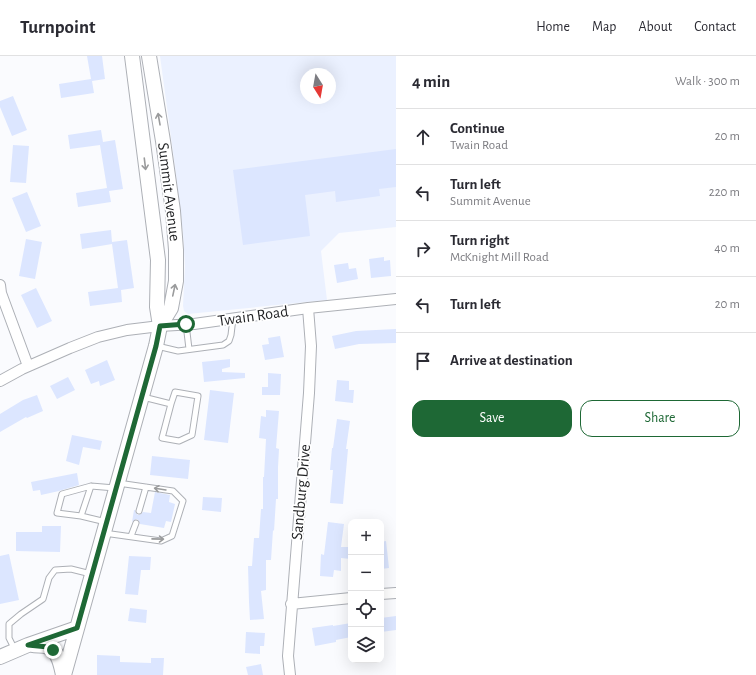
<!DOCTYPE html>
<meta charset="utf-8">
<style>
body{margin:0;font-family:"Alegreya Sans",sans-serif;background:#f2f2f3;color:#2b2b33}
.controls{position:absolute;right:12px;bottom:12px;display:grid;overflow:hidden;border-radius:8px;box-shadow:0 4px 16px #0002}
.controls button{width:36px;height:36px;display:grid;place-items:center;padding:0;border:0;border-bottom:1px solid #e1e1e2;background:#fff;color:#2b2b33;font:20px sans-serif}
.compass{position:absolute;left:300px;top:12px;width:36px;height:36px;border-radius:50%;background:#fff;box-shadow:0 4px 16px #0002;rotate:169deg}
.stop{position:absolute;width:12px;height:12px;margin:-9px;border:3px solid #1e6835;border-radius:50%;background:#fff}
.stop.end{background:#1e6835;border-color:#fff;box-shadow:0 1px 4px #0008}
.list{margin:0;padding:0;list-style:none}
h2{display:flex;justify-content:space-between;align-items:center;height:52px;margin:0;padding:0 16px;font-size:17px}
h2 small{font-size:13px;font-weight:400;color:#7c7c81}
.list li{display:grid;grid-template-columns:26px 1fr auto;gap:12px;align-items:center;box-sizing:border-box;height:56px;padding:0 16px;border-top:1px solid #e1e1e2}
.list b{display:block;font-size:15px;white-space:nowrap}
.list p{margin:0;font-size:13px;white-space:nowrap;color:#7c7c81}
.list em{font-size:13px;font-style:normal;color:#7c7c81}
.actions{display:flex;gap:8px;padding:12px 16px}
.actions a{flex:1;padding:9px 0;border:1px solid #1e6835;border-radius:12px;text-align:center;font-size:14px;color:#1e6835}
.actions .main{background:#1e6835;color:#fff}
.icon{flex:none;width:22px;height:22px;fill:none;stroke:currentColor;stroke-width:2;stroke-linecap:round;stroke-linejoin:round}
.map{position:relative;flex:none;width:396px;height:619px;overflow:hidden}
header{display:flex;align-items:center;gap:24px;box-sizing:border-box;height:56px;padding:0 20px;background:#fff;border-bottom:1px solid #e1e1e2}
header strong{font-size:19px}
nav{display:flex;gap:22px;margin-inline-start:auto;font-size:14px}
main{display:flex}
aside{flex:1;background:#fff}
.map>svg:first-child{display:block}
.built{fill:#ebf1ff;fill-rule:evenodd}
.building{fill:#dce6ff}
.lines{fill:none;stroke-linecap:round;stroke-linejoin:round}
.lane-casing{stroke:#adb0b6;stroke-width:7}
.street-casing{stroke:#adb0b6;stroke-width:12}
.secondary-casing{stroke:#adb0b6;stroke-width:16}
.lane{stroke:#fff;stroke-width:5}
.street{stroke:#fff;stroke-width:10}
.secondary{stroke:#fff;stroke-width:14}
.oneway{stroke:#9a9b9c}
.route{stroke:#1e6835;stroke-width:5}
.labels{text-anchor:middle;dominant-baseline:central;stroke-width:3.5;stroke-linejoin:round;paint-order:stroke}
.street-label{font-size:16px;fill:#1f2022;stroke:#fff}
</style>
<header>
<strong>Turnpoint</strong>
<nav><a>Home</a><a>Map</a><a>About</a><a>Contact</a></nav>
</header>
<main>
<div class="map">
<svg width="396" height="619" viewBox="0 0 396 619">
<rect width="100%" height="100%" fill="#fafbfe"/>
<path class="built" d="M160,0H396V171L339,177L321,195L327,244L188,258L184,255L183,250L185,210L183,177L176,118ZM306,18H330V42H306Z"/>
<path class="building" d="M87,0H102L105,23L92,25L94,37L61,42L59,28L91,23Z
M13,40L27,74L12,80L0,51V45Z
M101,74L103,86L115,84L123,133L109,135L111,146L78,151L76,137L107,132L100,89L70,93L68,79Z
M13,89L29,90L26,127L10,126Z
M396,93V131L379,133L380,140L336,146L335,135L305,139L310,180L243,189L233,114Z
M27,136L41,170L26,176L12,142Z
M111,174L112,186L127,184L134,232L121,234L122,246L90,250L88,236L118,232L112,188L82,193L80,178Z
M26,183L42,186L35,223L19,220Z
M384,201V205L390,204L391,220L371,222L369,203Z
M348,207L349,213L356,212L358,223L337,227L334,209Z
M36,232L52,265L37,272L21,239Z
M396,273V287L359,288L335,293L332,280L356,275Z
M280,280L284,301L265,304L262,289L269,288L268,282Z
M230,303V311L222,313V316L245,317V322L204,326L202,306Z
M107,304L115,324L100,330L99,325L91,328L85,314Z
M268,317L281,318L280,339H262V331H268Z
M68,321L75,334L57,343L50,330Z
M337,324L349,325V334H354L353,347L335,345Z
M210,334L234,337L228,387L204,384Z
M37,339L43,355L27,362L26,361L0,376V358L23,344Z
M266,354L279,355L276,392L279,393L278,411V443H276L274,475L273,474L271,504H266V534L261,535L264,563L250,564L249,546L248,510H252L254,482H259L261,453H263V421H264L266,383L259,382L261,360L266,361Z
M337,363L350,365L346,393H348L343,448L330,447L333,414H330L332,392H333Z
M72,379L102,385L100,394L83,391L79,409L66,405Z
M152,400L190,404L188,423L150,419Z
M77,417L79,429L59,435L41,439L40,434L33,435L31,426Z
M155,436L170,439L169,446L175,448L171,466L166,465L164,472L140,468L139,465L137,463L134,464L132,466L134,454H135L136,457L138,459L141,458L143,456L151,457Z
M203,441L222,442L221,456L202,454Z
M328,466L344,468L341,491H351V503L341,502V515L334,514L333,521L320,520L321,498L324,499Z
M42,470H61L60,496L16,495V476H42Z
M386,485L389,512L381,513V486Z
M9,498L19,544L0,548V500Z
M129,500L151,501L150,514H141L138,539L125,538Z
M130,552L147,554L146,567L128,565Z
M396,560V574L381,576V562Z
M351,567V581L336,584V586L315,590L312,572L333,569V570Z
M246,576L265,577L264,590H260V598L245,597Z
M97,599L120,600V606L151,607V602H164L163,619H97Z
M261,608L263,619H248L246,611Z"/>
<g class="lines">
<g class="lane-casing">
<path id="lane" d="M186,268L189,293
M157,290L178,295L223,289L229,285L231,279L233,262
M143,341L171,348L175,336L198,340L192,379L179,385L162,382L171,348
M139,455L146,431
M81,460L57,457L62,438L91,430
M106,466L81,460L91,430L115,432
M104,477L161,485L172,480L183,445L173,435L118,427
M131,480L136,467
M15,594L9,582V568L21,558L43,543L49,522L55,514L71,513L91,518"/>
</g>
<g class="street-casing">
<path id="street" d="M0,229L1,237L28,310
M0,325L22,313L70,292L98,281L127,274L160,270L194,268L308,252L396,243
M381,538L396,537
M291,548L351,542
M290,619L288,600L309,337L311,290L308,252"/>
</g>
<g class="secondary-casing">
<path id="secondary" d="M132,0L158,204L157,251L160,270
M32,589C37,590 44,589 48,591C59,595 61,610 63,619
M0,601L28,589L77,572
M64,619L156,290L160,270L171,252L176,225V194L173,155L163,85L149,0"/>
</g>
<use href="#lane" class="lane"/>
<use href="#street" class="street"/>
<use href="#secondary" class="secondary"/>
</g>
<defs><path id="oneway-shaft" d="M-6 0H5M1.5-3L5.5 0L1.5 3" fill="none" stroke-width="1.6" stroke-linecap="round" stroke-linejoin="round"/></defs>
<g class="oneway">
<use href="#oneway-shaft" transform="translate(159 63) rotate(-100)"/>
<use href="#oneway-shaft" transform="translate(145 108) rotate(83)"/>
<use href="#oneway-shaft" transform="translate(174 234) rotate(-78)"/>
<use href="#oneway-shaft" transform="translate(160 433) rotate(-171)"/>
<use href="#oneway-shaft" transform="translate(158 483) rotate(1)"/>
</g>
<g class="lines">
<path class="route" d="M53,594L48,591L28,589L77,572L156,290L160,270L186,268"/>
</g>
<g class="labels">
<g class="street-label">
<text transform="translate(169 136) rotate(83)">Summit Avenue</text>
<text transform="translate(253 260) rotate(-8)">Twain Road</text>
<text transform="translate(301 436) rotate(-85)">Sandburg Drive</text>
</g>
</g>
</svg>
<div class="controls">
<button>+</button>
<button>−</button>
<button><svg class="icon" aria-label="locate" viewBox="0 0 24 24"><circle cx="12" cy="12" r="6"/><path d="M12 2v4M12 18v4M2 12h4M18 12h4"/></svg></button>
<button><svg class="icon" aria-label="layers" viewBox="0 0 24 24"><path d="M12 4l9 5-9 5-9-5zM3 14l9 5 9-5"/></svg></button>
</div>
<svg class="compass" viewBox="-18 -18 36 36"><path d="M0-13l5 13h-10z" fill="#e53935"/><path d="M0 13l5-13h-10z" fill="#7c7c81"/></svg>
<div class="stop" style="left:186px;top:268px"></div>
<div class="stop end" style="left:53px;top:594px"></div>
</div>
<aside>
<h2>4 min<small>Walk · 300 m</small></h2>
<ul class="list">
<li><svg class="icon" aria-label="ahead" viewBox="0 0 24 24"><path d="M12 20V5M6 11l6-6 6 6"/></svg><div><b>Continue</b><p>Twain Road</p></div><em>20 m</em></li>
<li><svg class="icon" aria-label="left" viewBox="0 0 24 24"><path d="M17 20v-9H6M10 6l-5 5 5 5"/></svg><div><b>Turn left</b><p>Summit Avenue</p></div><em>220 m</em></li>
<li><svg class="icon" aria-label="right" viewBox="0 0 24 24"><path d="M7 20v-9h11M14 6l5 5-5 5"/></svg><div><b>Turn right</b><p>McKnight Mill Road</p></div><em>40 m</em></li>
<li><svg class="icon" aria-label="left" viewBox="0 0 24 24"><path d="M17 20v-9H6M10 6l-5 5 5 5"/></svg><div><b>Turn left</b></div><em>20 m</em></li>
<li><svg class="icon" aria-label="arrive" viewBox="0 0 24 24"><path d="M6 21V4h12l-3 4 3 4H6"/></svg><div><b>Arrive at destination</b></div></li>
</ul>
<div class="actions"><a class="main">Save</a><a>Share</a></div>
</aside>
</main>
